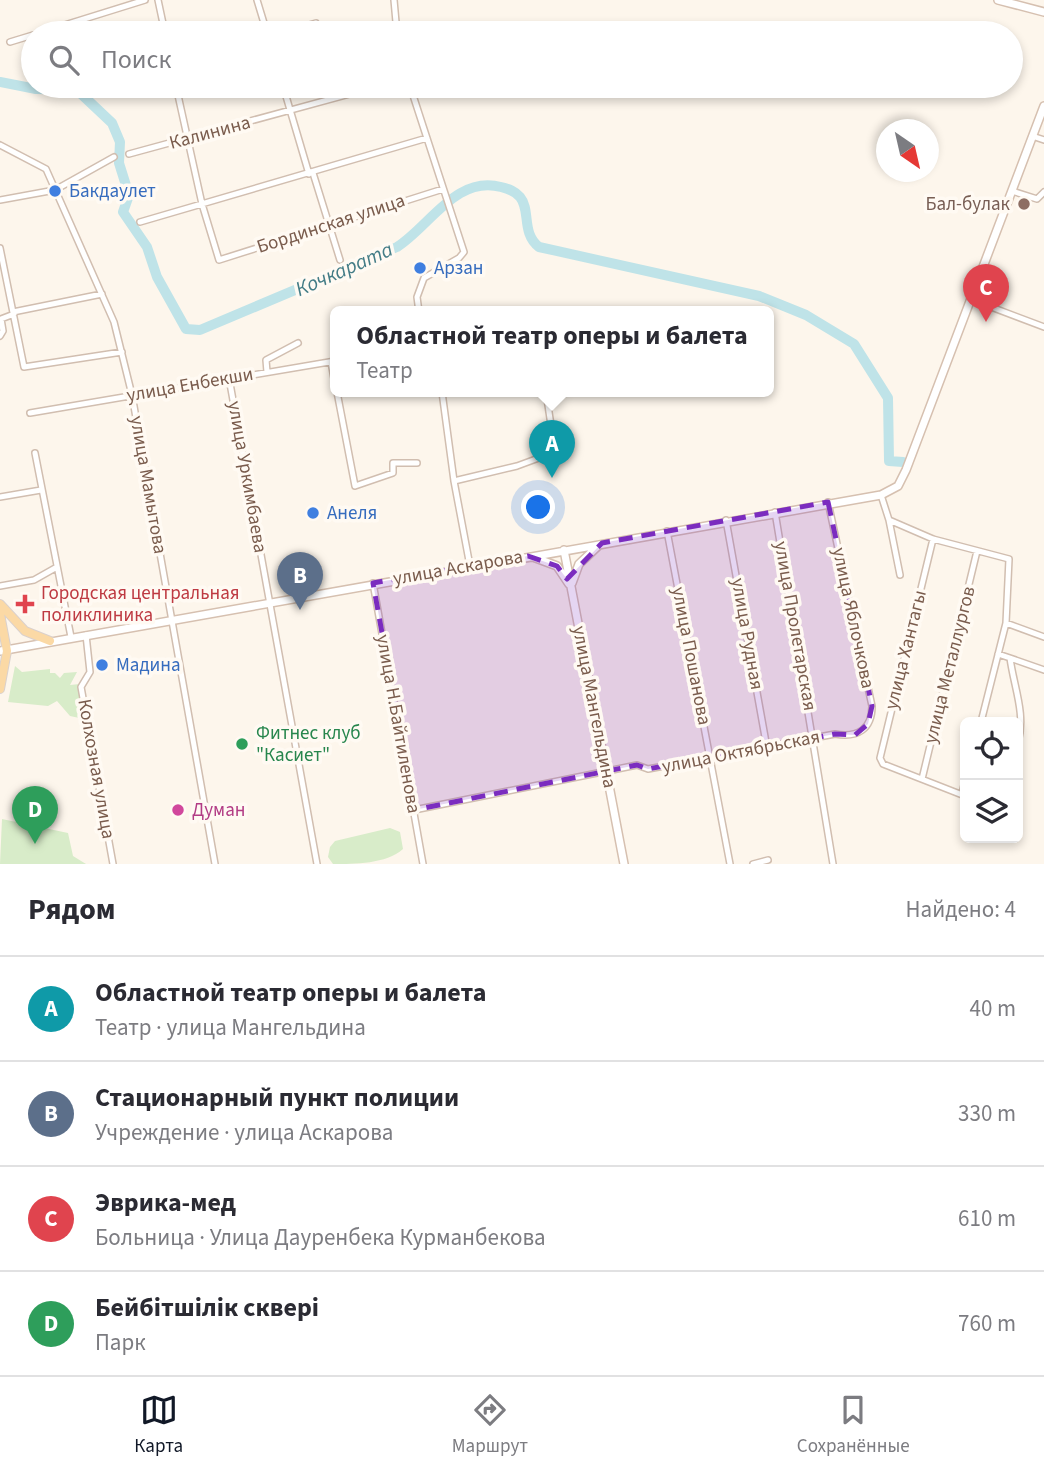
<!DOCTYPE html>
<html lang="ru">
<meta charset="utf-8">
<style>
body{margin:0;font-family:"Source Sans 3",sans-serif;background:#f7f7f7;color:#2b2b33}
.controls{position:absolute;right:21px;bottom:21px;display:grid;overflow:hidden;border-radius:10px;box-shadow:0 4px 10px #0003}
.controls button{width:63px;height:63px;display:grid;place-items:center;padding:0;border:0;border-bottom:2px solid #e1e1e2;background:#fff;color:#2b2b33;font:35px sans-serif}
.compass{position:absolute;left:876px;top:119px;width:63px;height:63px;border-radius:50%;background:#fff;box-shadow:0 4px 10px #0003;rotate:146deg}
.you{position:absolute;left:539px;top:508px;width:24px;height:24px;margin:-18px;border:5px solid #fff;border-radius:50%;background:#1a73e8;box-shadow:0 0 0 10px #1a73e833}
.badge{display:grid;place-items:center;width:46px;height:46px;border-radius:50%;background:#111827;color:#fff;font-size:23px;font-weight:700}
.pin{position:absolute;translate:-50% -58px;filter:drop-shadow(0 2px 4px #0008)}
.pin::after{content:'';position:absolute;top:37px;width:24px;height:21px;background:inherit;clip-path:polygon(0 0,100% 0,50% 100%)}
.popup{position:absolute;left:330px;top:306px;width:444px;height:91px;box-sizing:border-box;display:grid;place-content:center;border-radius:10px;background:#fff;filter:drop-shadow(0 2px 5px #0005);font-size:23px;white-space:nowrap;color:#7c7c81}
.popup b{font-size:26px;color:#2b2b33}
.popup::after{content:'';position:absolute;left:50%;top:100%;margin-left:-14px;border:14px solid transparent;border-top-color:#fff}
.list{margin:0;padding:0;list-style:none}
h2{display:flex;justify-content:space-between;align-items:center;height:91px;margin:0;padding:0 28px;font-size:30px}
h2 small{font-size:23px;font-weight:400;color:#7c7c81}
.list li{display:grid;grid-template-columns:46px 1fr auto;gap:21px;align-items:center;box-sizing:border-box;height:105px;padding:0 28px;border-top:2px solid #e1e1e2}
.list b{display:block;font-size:26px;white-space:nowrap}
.list p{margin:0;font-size:23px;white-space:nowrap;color:#7c7c81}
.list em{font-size:23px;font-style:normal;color:#7c7c81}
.icon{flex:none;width:38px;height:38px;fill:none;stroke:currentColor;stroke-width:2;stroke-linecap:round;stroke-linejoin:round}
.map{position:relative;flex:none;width:1044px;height:864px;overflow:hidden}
.search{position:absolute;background:#fff;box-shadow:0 4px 10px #0003;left:21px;right:21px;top:21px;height:77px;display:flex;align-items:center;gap:18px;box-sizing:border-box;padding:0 24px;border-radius:38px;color:#7c7c81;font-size:26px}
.sheet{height:511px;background:#fff}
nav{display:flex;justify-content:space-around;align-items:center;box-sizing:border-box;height:98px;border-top:2px solid #e1e1e2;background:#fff;font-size:19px;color:#7c7c81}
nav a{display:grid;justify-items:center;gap:4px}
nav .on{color:#111827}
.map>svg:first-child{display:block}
.green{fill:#d8ecc9}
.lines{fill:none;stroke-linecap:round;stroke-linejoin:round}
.river{stroke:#bfe3e8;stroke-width:10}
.street-casing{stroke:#d1beb0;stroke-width:8}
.secondary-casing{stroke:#d6c0b0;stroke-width:10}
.primary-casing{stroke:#dad1cd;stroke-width:10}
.street{stroke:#fff;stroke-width:5}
.secondary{stroke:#fff;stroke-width:7}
.primary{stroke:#fbd9a5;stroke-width:8}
.marked{fill:#7b2cbf;fill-opacity:0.2;stroke:#7b2cbf;stroke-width:5;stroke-dasharray:14 9;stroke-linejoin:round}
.shop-dot{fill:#3f7fe0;stroke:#fffaf3;stroke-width:2.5}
.education-dot{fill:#8d6e63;stroke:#fffaf3;stroke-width:2.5}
.health-dot{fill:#e0444e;stroke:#fffaf3;stroke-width:2.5}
.leisure-dot{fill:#2e9e5b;stroke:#fffaf3;stroke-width:2.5}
.hotel-dot{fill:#d1479c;stroke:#fffaf3;stroke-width:2.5}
.labels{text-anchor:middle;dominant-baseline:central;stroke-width:7;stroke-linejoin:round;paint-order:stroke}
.street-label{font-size:19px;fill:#7a5c4d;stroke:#fffaf3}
.shop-label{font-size:19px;fill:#366cbe;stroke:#fffaf3;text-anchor:start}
.education-label{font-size:19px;fill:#785e54;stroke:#fffaf3;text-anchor:end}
.health-label{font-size:19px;fill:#be3a42;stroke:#fffaf3;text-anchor:start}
.leisure-label{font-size:19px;fill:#27864d;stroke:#fffaf3;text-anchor:start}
.hotel-label{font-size:19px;fill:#b23c85;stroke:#fffaf3;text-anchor:start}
.water-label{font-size:21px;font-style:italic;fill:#437c86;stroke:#fffaf3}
</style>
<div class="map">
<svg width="1044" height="864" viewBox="0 0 1044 864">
<rect width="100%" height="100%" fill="#fdf6ec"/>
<path class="green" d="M15,666L22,672L50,669V673H55L60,678L64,673L77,672L70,685L80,684L84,719L70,716L57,701L48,706L8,702Z
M2,819L68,833L73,856L86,864H0Z
M390,828L400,832L403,849C386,864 355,864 333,864L328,857L330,847L335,841Z"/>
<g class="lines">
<path class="river" d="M0,82L36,89L77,90L112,123L120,142L119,163L129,195L123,212L147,247L157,277L186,329L200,330L397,247C430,226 456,175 501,187C509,189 515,191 520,197C531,210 521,233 539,247L759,296L806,315L854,344L888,398L889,461L903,462"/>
<g class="street-casing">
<path id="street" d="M158,0L165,33
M257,0L267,33
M394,0L397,33
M39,33L145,0
M281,33L316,23
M10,42L33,35
M176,86L202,204L219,260L443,189
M283,86L309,174
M410,86L464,252L459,258L424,278L417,297L419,312
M94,89L105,86
M1032,136L1044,140
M0,145L46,169L114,322L132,395L215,864
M129,154L379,86
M313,173L340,260
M1012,191L1037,199L1044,192
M0,200L55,190L114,157
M140,222L427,138
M0,248L24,367L122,352
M970,299L1044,327
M13,312L102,294
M0,336L3,331L1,319L14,314
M331,362L335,384
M267,372L266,360L298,343
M229,378L317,864
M337,392L355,486L393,473V463H417
M442,392L454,481L470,566
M30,413L335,361
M35,453L71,637
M454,481L517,466L555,452L546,392
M881,495L889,520L933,539L1009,559L1006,623L981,722
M0,497L41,490
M775,512L833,864
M726,520L767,748
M889,520L900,575
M667,531L730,864
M933,539L880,758L883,764L965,796
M373,583L423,864
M0,586L34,580L57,567
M1006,623L1044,637
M86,635L90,672L81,687L113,864
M998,654L1010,658C1014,688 1026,713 1018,743
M1010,658L1044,670
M922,779L977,551
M962,794L965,781
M414,810L637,765L648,769L835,734C858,738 872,729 872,706L828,502
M753,864L768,860"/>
</g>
<g class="secondary-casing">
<path id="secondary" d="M998,0L1044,12
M564,550L624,864
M533,557L557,566L569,584
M572,583L579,564L599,545
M0,651L881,495L898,486L906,470L1044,106"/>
</g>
<g class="primary-casing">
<path id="primary" d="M0,604L25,631L50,641
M0,614L7,651L0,689"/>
</g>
<use href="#street" class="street"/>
<use href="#secondary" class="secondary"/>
<use href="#primary" class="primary"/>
</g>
<path class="marked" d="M828,502L872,706L868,724L855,735L835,734L648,769L637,765L414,810L373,583L528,556L557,566L567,579L602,543Z"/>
<g class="shop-dot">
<circle cx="55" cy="191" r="7"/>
<circle cx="420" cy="268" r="7"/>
<circle cx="313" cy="513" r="7"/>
<circle cx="102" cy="665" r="7"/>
</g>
<circle class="education-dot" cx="1024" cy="204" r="7"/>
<path class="health-dot" d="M21.5 593.5h7v7h7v7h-7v7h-7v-7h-7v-7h7z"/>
<circle class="leisure-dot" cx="242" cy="744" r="7"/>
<circle class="hotel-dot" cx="178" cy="810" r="7"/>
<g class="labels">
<g class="street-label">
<text transform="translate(210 133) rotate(-15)">Калинина</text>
<text transform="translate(331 224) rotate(-18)">Бординская улица</text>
<text transform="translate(190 385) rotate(-10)">улица Енбекши</text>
<text transform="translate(247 477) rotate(80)">улица Уркимбаева</text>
<text transform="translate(148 485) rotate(80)">улица Мамытова</text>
<text transform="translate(458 568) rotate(-10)">улица Аскарова</text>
<text transform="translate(853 618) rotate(78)">улица Яблочкова</text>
<text transform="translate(795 626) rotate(80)">улица Пролетарская</text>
<text transform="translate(747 634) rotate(80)">улица Рудная</text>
<text transform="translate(906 650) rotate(-76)">улица Хантагы</text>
<text transform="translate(691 656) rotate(79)">улица Пошанова</text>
<text transform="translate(950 665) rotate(-76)">улица Металлургов</text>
<text transform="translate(594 707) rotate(79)">улица Мангельдина</text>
<text transform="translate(398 724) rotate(80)">улица Н.Байтиленова</text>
<text transform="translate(741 752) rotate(-11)">улица Октябрьская</text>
<text transform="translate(96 769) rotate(80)">Колхозная улица</text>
</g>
<g class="shop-label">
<text x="69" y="191">Бакдаулет</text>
<text x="434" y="268">Арзан</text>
<text x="327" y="513">Анеля</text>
<text x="116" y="665">Мадина</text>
</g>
<g class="education-label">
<text x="1010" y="204">Бал-булак</text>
</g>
<g class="health-label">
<text x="41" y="593">Городская центральная<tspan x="41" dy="22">поликлиника</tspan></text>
</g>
<g class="leisure-label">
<text x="256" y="733">Фитнес клуб<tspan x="256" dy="22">"Касиет"</tspan></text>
</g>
<g class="hotel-label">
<text x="192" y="810">Думан</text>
</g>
<g class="water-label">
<text transform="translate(344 269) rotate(-24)">Кочкарата</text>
</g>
</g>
</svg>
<div class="controls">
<button><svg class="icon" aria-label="locate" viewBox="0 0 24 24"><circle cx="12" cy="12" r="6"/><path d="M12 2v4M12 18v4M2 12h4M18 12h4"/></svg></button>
<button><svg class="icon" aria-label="layers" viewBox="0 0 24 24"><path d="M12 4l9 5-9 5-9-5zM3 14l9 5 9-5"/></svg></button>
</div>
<svg class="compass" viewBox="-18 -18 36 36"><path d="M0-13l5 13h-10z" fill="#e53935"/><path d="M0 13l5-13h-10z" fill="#7c7c81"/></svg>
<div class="you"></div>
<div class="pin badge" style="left:552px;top:478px;background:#0f9aa8">A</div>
<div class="popup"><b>Областной театр оперы и балета</b>Театр</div>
<div class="pin badge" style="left:300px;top:610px;background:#5c6f8a">B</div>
<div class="pin badge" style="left:986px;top:322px;background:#e0444e">C</div>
<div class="pin badge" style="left:35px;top:844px;background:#2e9e5b">D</div>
<div class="search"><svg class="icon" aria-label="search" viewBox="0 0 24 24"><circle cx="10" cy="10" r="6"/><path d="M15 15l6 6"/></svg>Поиск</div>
</div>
<section class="sheet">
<h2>Рядом<small>Найдено: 4</small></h2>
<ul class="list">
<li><span class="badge" style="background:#0f9aa8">A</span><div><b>Областной театр оперы и балета</b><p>Театр · улица Мангельдина</p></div><em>40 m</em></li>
<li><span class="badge" style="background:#5c6f8a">B</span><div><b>Стационарный пункт полиции</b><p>Учреждение · улица Аскарова</p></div><em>330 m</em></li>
<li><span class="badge" style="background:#e0444e">C</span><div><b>Эврика-мед</b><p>Больница · Улица Дауренбека Курманбекова</p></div><em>610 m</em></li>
<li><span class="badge" style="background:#2e9e5b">D</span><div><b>Бейбітшілік сквері</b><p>Парк</p></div><em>760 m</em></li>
</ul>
</section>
<nav>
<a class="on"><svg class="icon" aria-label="map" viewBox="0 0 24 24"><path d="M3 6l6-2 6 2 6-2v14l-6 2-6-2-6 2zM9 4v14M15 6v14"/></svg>Карта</a>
<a><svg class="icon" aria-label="directions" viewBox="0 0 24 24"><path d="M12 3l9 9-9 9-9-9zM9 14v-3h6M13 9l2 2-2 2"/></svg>Маршрут</a>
<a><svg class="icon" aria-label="saved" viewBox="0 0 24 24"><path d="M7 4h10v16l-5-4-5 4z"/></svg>Сохранённые</a>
</nav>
